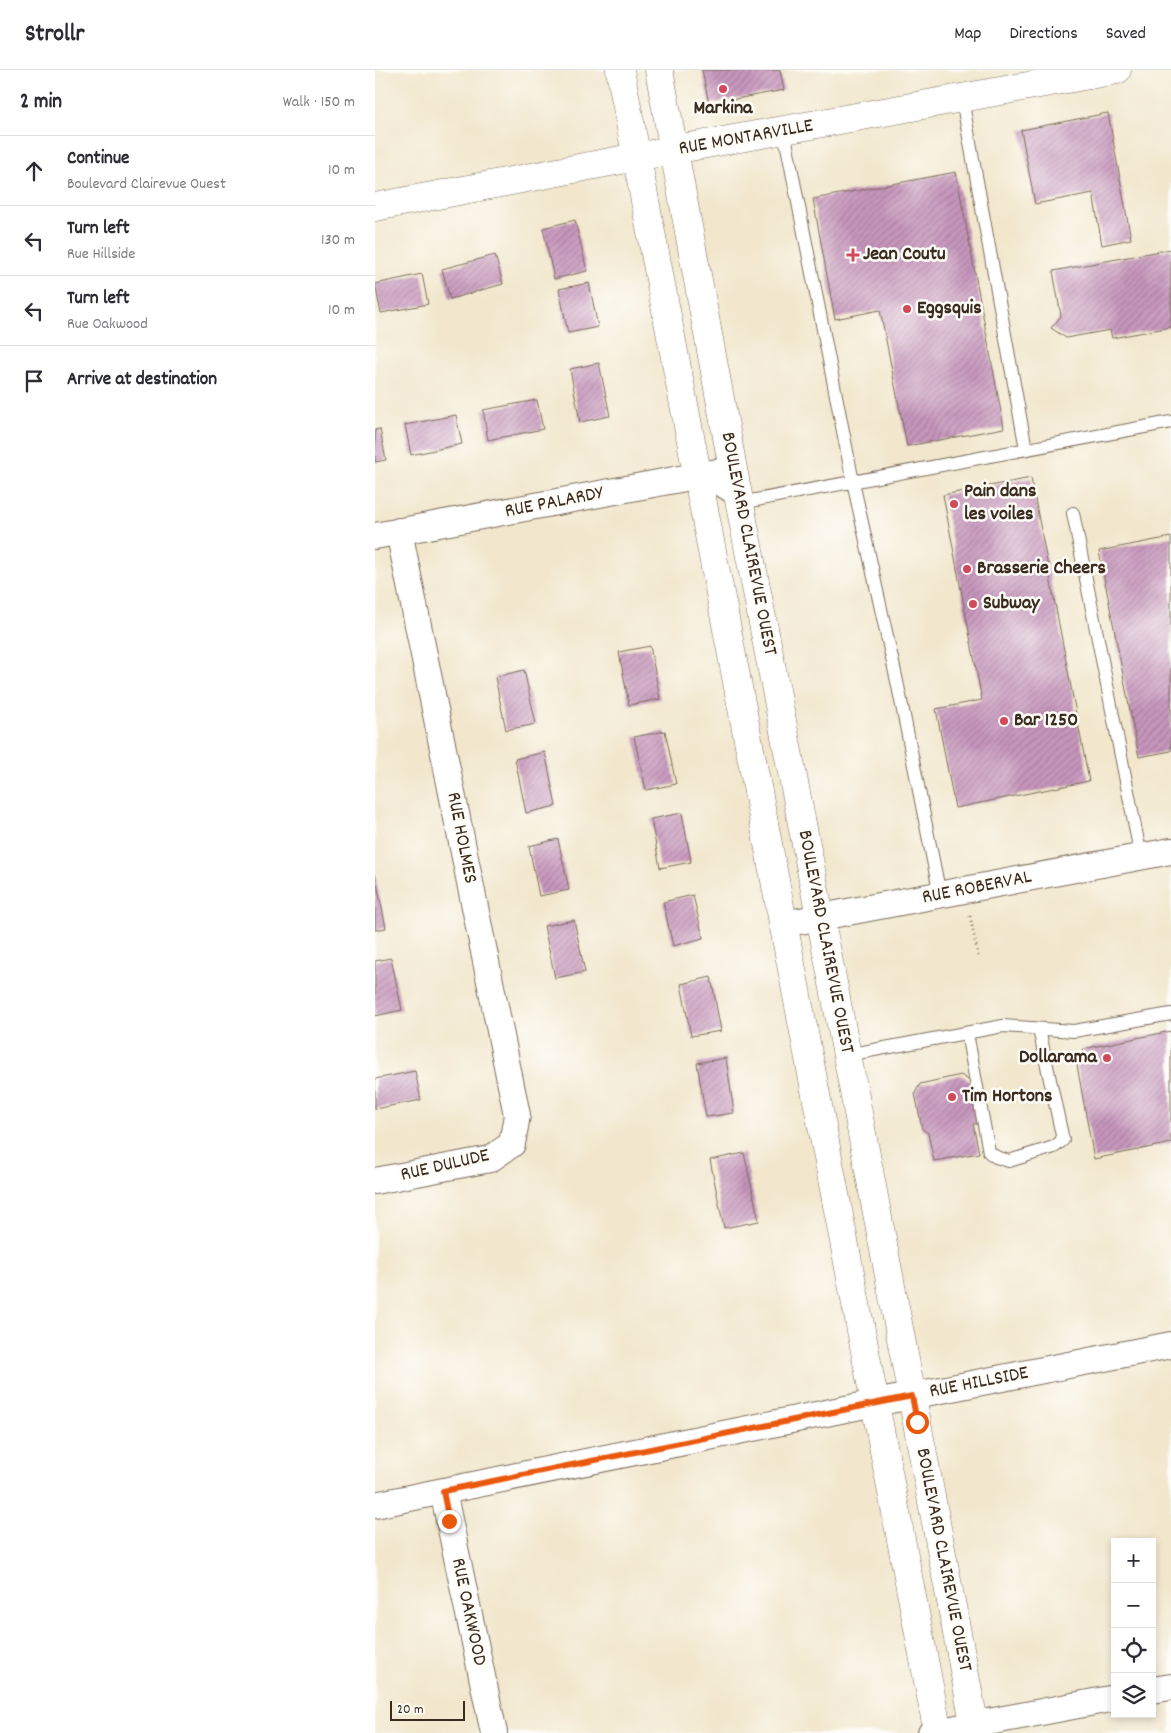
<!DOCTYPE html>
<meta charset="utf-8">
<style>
body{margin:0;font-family:Dekko,sans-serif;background:#f2f2f3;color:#2b2b33}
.controls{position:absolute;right:15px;bottom:15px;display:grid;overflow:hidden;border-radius:0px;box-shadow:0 2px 8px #0003}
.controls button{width:45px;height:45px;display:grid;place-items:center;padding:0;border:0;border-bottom:1px solid #e1e1e2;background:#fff;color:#2b2b33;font:25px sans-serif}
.scale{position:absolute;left:15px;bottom:12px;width:75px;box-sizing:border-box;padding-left:5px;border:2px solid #3b2a1e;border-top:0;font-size:14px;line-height:18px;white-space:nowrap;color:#3b2a1e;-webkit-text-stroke:4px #fdfcf7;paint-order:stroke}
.stop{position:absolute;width:15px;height:15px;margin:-11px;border:4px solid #ea580c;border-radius:50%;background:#fff}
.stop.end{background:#ea580c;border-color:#fff;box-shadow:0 1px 5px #0008}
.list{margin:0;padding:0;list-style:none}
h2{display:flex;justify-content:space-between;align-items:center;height:65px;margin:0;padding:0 20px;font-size:21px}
h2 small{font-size:16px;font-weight:400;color:#7c7c81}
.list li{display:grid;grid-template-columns:32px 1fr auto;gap:15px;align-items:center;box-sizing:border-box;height:70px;padding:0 20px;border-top:1px solid #e1e1e2}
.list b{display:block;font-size:19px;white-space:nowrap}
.list p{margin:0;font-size:16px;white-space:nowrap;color:#7c7c81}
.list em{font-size:16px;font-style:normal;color:#7c7c81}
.icon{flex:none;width:28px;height:28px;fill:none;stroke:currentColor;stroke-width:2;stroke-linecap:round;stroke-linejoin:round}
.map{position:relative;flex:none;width:796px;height:1663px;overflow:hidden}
header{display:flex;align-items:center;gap:30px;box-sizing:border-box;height:70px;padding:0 25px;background:#fff;border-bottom:1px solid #e1e1e2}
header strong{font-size:24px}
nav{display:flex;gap:28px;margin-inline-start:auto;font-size:18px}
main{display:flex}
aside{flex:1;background:#fff}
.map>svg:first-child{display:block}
.building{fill:url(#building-hatch)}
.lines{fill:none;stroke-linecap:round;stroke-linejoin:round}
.service-casing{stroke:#7b6c5b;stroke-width:14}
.minor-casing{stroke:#7b6c5b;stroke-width:28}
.tertiary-casing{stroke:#7b6c5b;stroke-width:29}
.path{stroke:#7b6c5b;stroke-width:3;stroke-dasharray:1 4;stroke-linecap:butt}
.service{stroke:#fff;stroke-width:12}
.minor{stroke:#fff;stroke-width:26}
.tertiary{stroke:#fff;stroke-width:28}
.route{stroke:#ea580c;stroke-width:6}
.poi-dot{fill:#d1495b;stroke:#fdfcf7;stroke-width:2}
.labels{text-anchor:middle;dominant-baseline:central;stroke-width:5;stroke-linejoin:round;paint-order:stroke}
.poi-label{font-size:20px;font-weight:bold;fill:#3b2a1e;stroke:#fdfcf7;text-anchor:start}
.street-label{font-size:20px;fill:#3b2a1e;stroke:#fdfcf7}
</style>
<header>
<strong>Strollr</strong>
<nav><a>Map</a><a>Directions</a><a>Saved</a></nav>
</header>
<main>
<aside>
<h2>2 min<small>Walk · 150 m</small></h2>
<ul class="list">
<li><svg class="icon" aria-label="ahead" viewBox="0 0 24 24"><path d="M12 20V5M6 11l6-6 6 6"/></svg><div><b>Continue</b><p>Boulevard Clairevue Ouest</p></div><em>10 m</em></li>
<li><svg class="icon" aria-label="left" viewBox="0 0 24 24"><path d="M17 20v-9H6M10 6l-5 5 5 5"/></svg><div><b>Turn left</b><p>Rue Hillside</p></div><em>130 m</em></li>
<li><svg class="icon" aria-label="left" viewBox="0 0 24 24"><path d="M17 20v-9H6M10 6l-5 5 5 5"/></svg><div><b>Turn left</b><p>Rue Oakwood</p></div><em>10 m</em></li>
<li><svg class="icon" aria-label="arrive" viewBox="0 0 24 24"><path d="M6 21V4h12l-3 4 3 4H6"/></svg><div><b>Arrive at destination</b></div></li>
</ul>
</aside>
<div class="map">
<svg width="796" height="1663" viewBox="0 0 796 1663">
<defs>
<pattern id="building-hatch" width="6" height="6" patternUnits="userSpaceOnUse" patternTransform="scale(1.25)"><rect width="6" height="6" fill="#c796bd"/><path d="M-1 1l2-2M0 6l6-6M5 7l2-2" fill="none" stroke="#a37b99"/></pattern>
</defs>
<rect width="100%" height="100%" fill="#fdfcf7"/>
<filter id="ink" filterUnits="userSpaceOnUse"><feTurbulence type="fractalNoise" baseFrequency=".02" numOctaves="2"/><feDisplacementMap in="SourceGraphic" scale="10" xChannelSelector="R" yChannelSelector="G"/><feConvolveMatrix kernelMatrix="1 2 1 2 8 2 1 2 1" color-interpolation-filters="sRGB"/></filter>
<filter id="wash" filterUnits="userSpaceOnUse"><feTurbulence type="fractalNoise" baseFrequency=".0096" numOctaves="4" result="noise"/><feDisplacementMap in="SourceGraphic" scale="20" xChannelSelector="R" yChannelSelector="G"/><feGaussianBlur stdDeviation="1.12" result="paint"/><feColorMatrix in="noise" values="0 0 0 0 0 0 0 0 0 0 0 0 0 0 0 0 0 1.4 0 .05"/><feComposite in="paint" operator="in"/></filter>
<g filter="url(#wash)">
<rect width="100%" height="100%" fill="#f2e7cd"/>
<g id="blocks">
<path class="building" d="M327,0H405L409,20L334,34Z
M733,43L756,169L727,175L718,123L660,134L646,60Z
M581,102L629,358L532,376L505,240L460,249L438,129Z
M200,150L212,201L179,209L168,158Z
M796,179V257L737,268L735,260L691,268L676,258L686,246L678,201Z
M120,185L128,214L75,229L67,199Z
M47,204L53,234L6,243L0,214Z
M214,213L223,257L193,263L184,219Z
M224,293L235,346L205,352L195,299Z
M162,330L168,359L113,370L108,340Z
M81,345L87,374L36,385L30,355Z
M5,359L11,390L0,392V360Z
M656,408L714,711L580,738L561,639L607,630L568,425Z
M796,467V681L764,687L724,481Z
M275,576L285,629L254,635L244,582Z
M149,600L161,654L131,660L120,607Z
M290,661L301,714L271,720L259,667Z
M170,682L181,736L151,743L140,689Z
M307,743L316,792L285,798L276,749Z
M183,769L194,820L164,826L154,776Z
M0,804L11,858L0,860Z
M318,825L328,868L298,876L288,832Z
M199,850L210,902L180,908L169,856Z
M16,888L27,940L0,946V891Z
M336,907L346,961L316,966L306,914Z
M796,961V1073L719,1089L701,990L710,989L708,979Z
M351,988L359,1043L331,1047L322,993Z
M40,1001L46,1030L0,1039V1009Z
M586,1005L596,1012L604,1054H598L604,1083L559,1091L553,1063L547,1059L540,1023L545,1014Z
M369,1083L384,1151L349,1158L335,1090Z"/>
</g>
</g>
<g filter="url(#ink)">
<use href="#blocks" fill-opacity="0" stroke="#7b6c5b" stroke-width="1"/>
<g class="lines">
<g class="service-casing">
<path id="service" d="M587,29L651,379
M409,61L478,412L523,616L565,825
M324,407L365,433L796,352
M698,443L766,787
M592,963L614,1082L621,1087L634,1091L679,1077L688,1070L664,959
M472,985L628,956L699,961L796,944"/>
</g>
<g class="minor-casing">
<path id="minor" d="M0,466L358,399
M409,854L796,781
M0,1111L115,1089L137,1074L142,1045L24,461
M68,1421L119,1663
M0,1435L500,1333L796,1275
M777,1620L796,1617
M556,1663L740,1628"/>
</g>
<g class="tertiary-casing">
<path id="tertiary" d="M245,0L563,1663
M284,0L358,399L472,985L601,1663
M0,137L298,80L742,0"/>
</g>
<path class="path" d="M595,846L604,890"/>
<use href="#service" class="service"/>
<use href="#minor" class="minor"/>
<use href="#tertiary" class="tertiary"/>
</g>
</g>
<g class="lines" filter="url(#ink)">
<path class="route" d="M74,1451L68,1421L537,1326L542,1352"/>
</g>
<g class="poi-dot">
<circle cx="348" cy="19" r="5"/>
<path d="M475.5 177.5h5v5h5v5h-5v5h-5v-5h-5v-5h5z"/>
<circle cx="532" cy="239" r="5"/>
<circle cx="579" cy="434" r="5"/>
<circle cx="592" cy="499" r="5"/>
<circle cx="598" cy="534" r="5"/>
<circle cx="629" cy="651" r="5"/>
<circle cx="732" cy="988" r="5"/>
<circle cx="577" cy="1027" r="5"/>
</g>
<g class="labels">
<g class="poi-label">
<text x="348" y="39" text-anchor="middle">Markina</text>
<text x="488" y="185">Jean Coutu</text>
<text x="542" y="239">Eggsquis</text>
<text x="589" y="422">Pain dans<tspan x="589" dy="23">les voiles</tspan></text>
<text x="602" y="499">Brasserie Cheers</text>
<text x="608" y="534">Subway</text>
<text x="639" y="651">Bar 1250</text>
<text x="722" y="988" text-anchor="end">Dollarama</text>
<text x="587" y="1027">Tim Hortons</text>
</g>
<g class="street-label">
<text transform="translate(371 68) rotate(-10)">RUE MONTARVILLE</text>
<text transform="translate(179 433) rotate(-11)">RUE PALARDY</text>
<text transform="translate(373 474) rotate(79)">BOULEVARD CLAIREVUE OUEST</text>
<text transform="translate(86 768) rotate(79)">RUE HOLMES</text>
<text transform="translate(602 818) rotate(-11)">RUE ROBERVAL</text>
<text transform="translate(450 872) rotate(79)">BOULEVARD CLAIREVUE OUEST</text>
<text transform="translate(70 1096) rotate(-13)">RUE DULUDE</text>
<text transform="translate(604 1313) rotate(-11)">RUE HILLSIDE</text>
<text transform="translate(568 1490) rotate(79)">BOULEVARD CLAIREVUE OUEST</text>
<text transform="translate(93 1542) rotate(78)">RUE OAKWOOD</text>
</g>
</g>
</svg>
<div class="controls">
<button>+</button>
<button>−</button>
<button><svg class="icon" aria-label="locate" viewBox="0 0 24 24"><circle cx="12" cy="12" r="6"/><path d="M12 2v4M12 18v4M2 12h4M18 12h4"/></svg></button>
<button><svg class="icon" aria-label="layers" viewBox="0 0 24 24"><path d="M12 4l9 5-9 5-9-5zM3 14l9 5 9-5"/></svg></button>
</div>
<div class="scale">20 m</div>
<div class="stop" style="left:542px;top:1352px"></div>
<div class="stop end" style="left:74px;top:1451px"></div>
</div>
</main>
